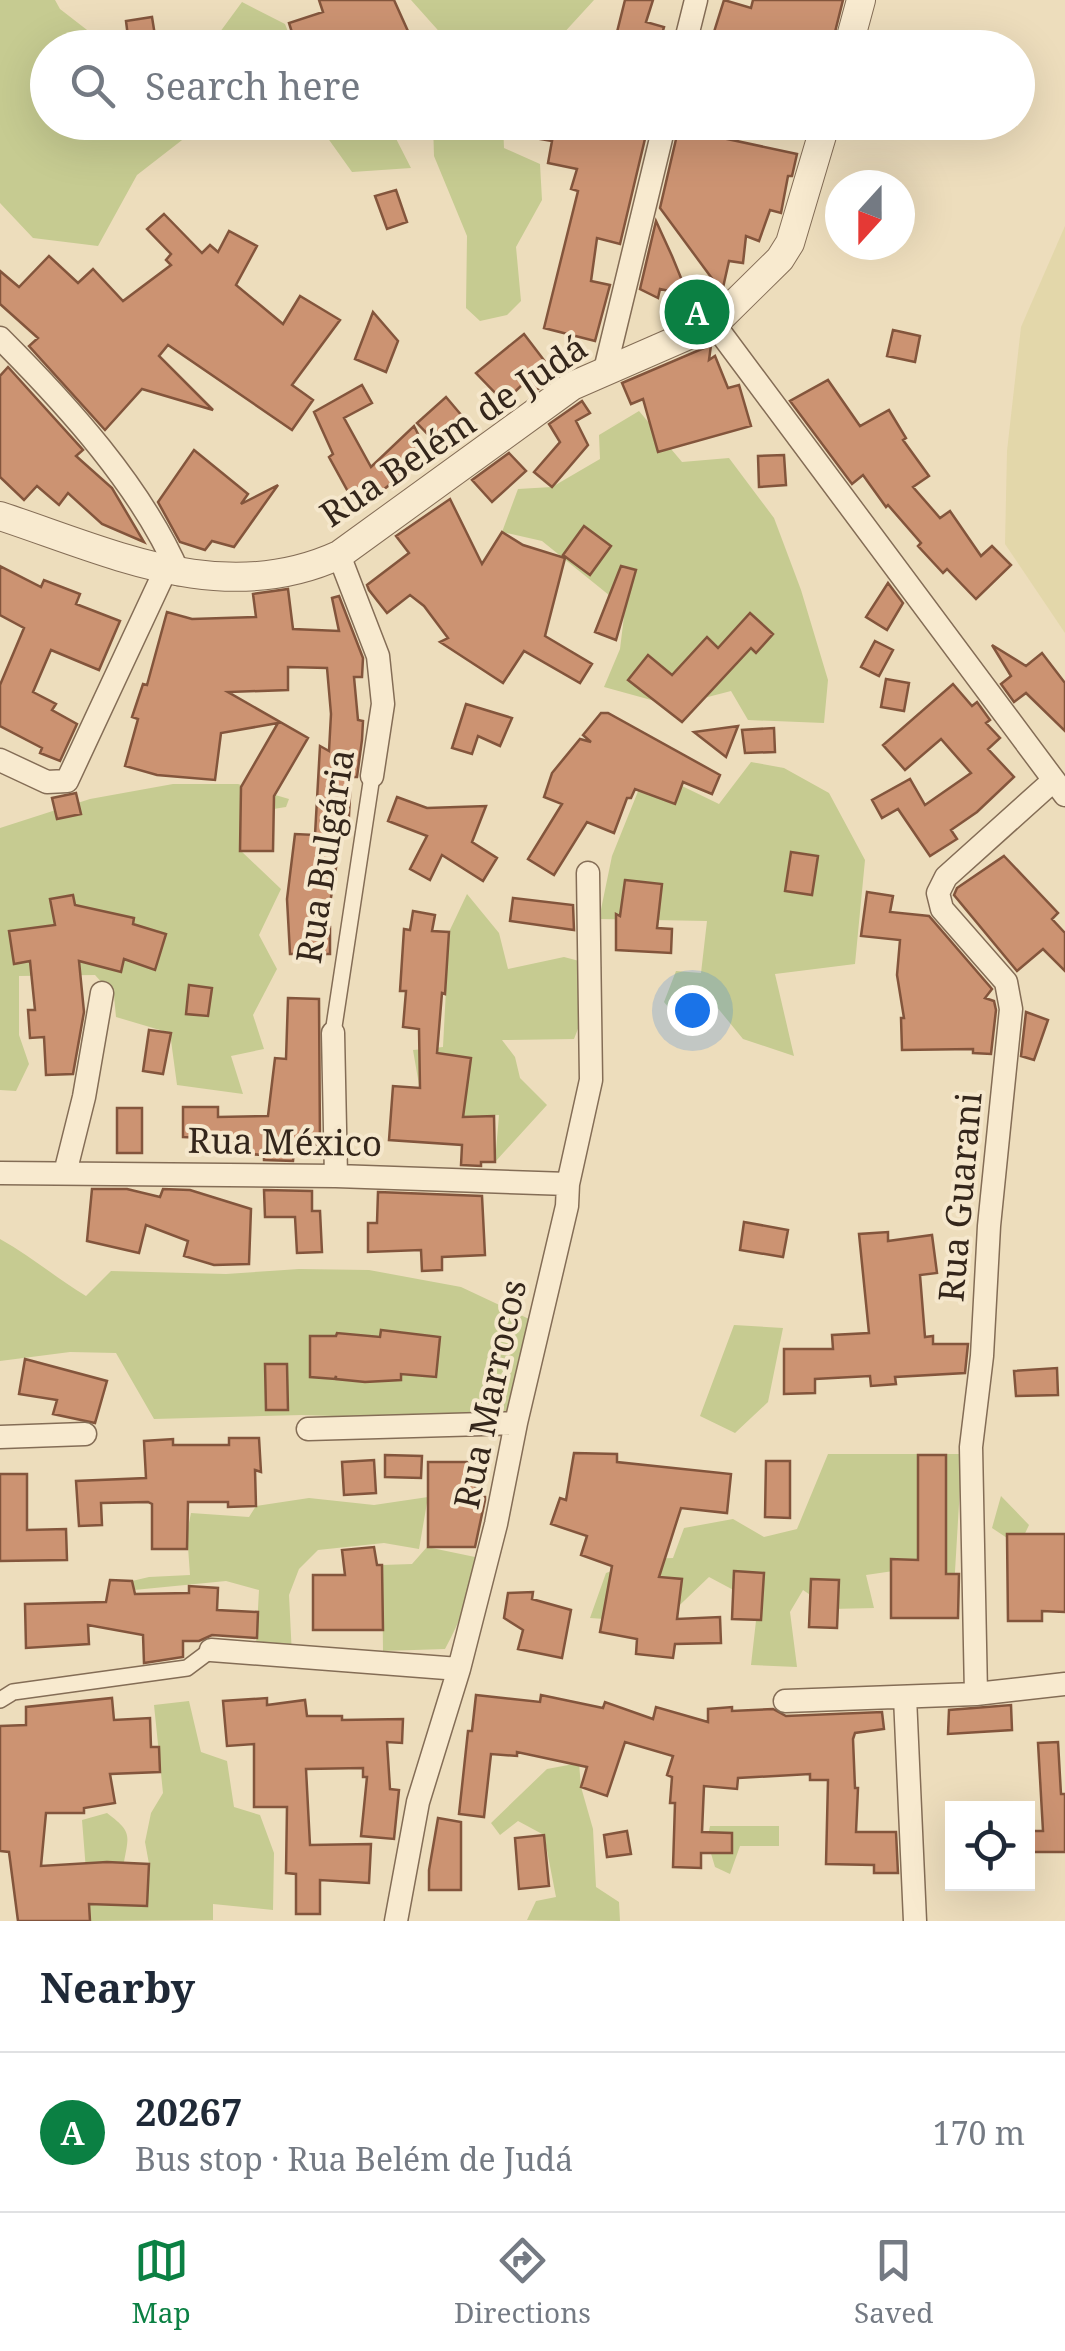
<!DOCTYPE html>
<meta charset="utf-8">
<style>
body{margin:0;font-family:"Noto Serif",serif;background:#f6f6f7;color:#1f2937}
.controls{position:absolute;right:30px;bottom:30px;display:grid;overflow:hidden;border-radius:0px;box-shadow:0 10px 40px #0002}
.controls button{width:90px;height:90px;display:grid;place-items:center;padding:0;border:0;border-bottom:2px solid #e0e1e3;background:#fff;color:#1f2937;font:50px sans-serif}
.compass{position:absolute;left:825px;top:170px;width:90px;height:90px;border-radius:50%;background:#fff;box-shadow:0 10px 40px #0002;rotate:201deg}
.you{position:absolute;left:692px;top:1010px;width:35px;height:35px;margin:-25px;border:8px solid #fff;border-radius:50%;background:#1a73e8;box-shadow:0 0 0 15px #1a73e833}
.badge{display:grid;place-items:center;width:65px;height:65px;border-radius:50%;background:#0b8043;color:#fff;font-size:32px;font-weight:700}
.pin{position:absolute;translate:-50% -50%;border:5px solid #fff;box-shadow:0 2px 10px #0006}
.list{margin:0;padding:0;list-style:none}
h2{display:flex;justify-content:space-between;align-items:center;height:130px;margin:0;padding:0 40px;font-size:42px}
h2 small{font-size:32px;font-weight:400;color:#747a83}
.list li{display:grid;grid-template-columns:65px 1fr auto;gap:30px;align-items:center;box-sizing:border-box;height:160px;padding:0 40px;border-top:2px solid #e0e1e3}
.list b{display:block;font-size:38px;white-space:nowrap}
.list p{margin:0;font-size:32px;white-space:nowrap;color:#747a83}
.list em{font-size:32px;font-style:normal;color:#747a83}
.icon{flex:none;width:55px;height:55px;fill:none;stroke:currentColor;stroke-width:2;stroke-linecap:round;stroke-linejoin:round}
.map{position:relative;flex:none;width:1065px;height:1921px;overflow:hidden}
.search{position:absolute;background:#fff;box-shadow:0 10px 40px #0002;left:30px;right:30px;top:30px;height:110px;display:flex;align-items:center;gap:25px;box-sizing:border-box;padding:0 35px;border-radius:55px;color:#747a83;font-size:38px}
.sheet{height:290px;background:#fff}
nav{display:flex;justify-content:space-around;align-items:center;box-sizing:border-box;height:140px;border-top:2px solid #e0e1e3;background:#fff;font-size:28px;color:#747a83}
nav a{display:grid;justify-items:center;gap:5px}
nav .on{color:#0b8043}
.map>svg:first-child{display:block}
.farmland{fill:#e3d7aa}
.green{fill:#c6cb91}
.building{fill:#cc9372;stroke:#83553c;stroke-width:2.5}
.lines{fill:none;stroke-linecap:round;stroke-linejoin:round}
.pedestrian-casing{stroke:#846d56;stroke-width:18}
.minor-casing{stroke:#846d56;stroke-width:25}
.tertiary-casing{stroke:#846d56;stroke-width:30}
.pedestrian{stroke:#f8eacf;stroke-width:15}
.minor{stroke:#f8eacf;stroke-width:22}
.tertiary{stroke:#f8eacf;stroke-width:28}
.labels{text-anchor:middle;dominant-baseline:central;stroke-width:8;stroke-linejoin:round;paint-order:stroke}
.street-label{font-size:35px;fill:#34261b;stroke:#f5e7cc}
</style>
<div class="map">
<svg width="1065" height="1921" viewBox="0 0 1065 1921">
<rect width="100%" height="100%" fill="#edddbc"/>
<path class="farmland" d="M1065,226V633L1005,544L1007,451L1021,327Z"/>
<path class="green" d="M0,0H55L60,9L109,47L48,48V122L204,123L137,175L98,246L33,238L0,203Z
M411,0H594L550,48L453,47Z
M242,2L285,24L294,47H209Z
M317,123H388L411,168L352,172Z
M433,123H503L504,148L540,164L542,200L516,247L521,301L507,315L480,321L466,308L467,236L434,156Z
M639,411L682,462L729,458L774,518L801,590L828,680L824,723L748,720L731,691L673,706L604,687L620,649L625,608L542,541L502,532L518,489L552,487L600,459L599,435Z
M751,762L784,768L829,793L865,860L855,964L775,974L794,1056L743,1039L707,995L685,1028L664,1002L676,971L701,973L707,921L599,919L612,856L647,769L719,804Z
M173,784H238L289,799L286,807L241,814V851L281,889L259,935L277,969L253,1015L264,1049L231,1056L243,1094L177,1085L170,1033L116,1017L114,996L95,975L19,976V1035L29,1064L16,1091L0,1090V828L90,799Z
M467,894L499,933L508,969L564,957L602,967L574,1039L502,1040L515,1057L520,1078L547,1105L495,1162L499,1115L465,1117V1144L429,1143L413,1050L443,1047L449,932Z
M0,1239C31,1256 56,1278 86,1296L111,1271L226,1274L299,1269L369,1270L461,1287L529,1319L513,1422L302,1415L154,1419L116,1353L70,1352L0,1361Z
M734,1325L783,1328L768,1402L735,1433L700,1416Z
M828,1454H962L954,1588L914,1568L866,1575L874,1608L831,1609L803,1590L790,1612L797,1667L751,1665L758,1603L709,1577L661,1623L590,1618L606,1573L644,1559L673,1558L684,1528L733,1519L764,1537L797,1529Z
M1001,1496L1029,1525L1019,1546L992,1528Z
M428,1497L419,1549L384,1543L318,1550L299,1569L289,1595L292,1656L256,1645L259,1590L226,1581L134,1590L132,1581L149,1577L190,1575L187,1533L191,1513L249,1517L256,1506L309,1498L374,1505Z
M427,1547L475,1557C471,1592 462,1618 445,1649L383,1651L382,1565L412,1564Z
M189,1701L201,1752L227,1761L234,1807L260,1815L274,1853L273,1910L213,1904V1920L90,1921L82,1820L107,1813C132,1832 129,1834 124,1862C121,1876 123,1891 122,1905L147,1906L149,1864L145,1842L151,1813L163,1793L154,1705Z
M579,1763L581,1787L593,1829L596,1887L619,1902L620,1921L527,1920L536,1901L556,1897L544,1835L518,1821L500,1835L491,1823L547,1769Z
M710,1826H779V1846H740L730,1874L715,1867L707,1840Z"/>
<path class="building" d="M319,0H394L411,38L389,48H297L289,23L323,12Z
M625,0H653L646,22L664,27L658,48H613Z
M724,0L751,8L753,0H843L831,48H793L754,35L750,48H709Z
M152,17L156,42L129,45L126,21Z
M512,122H649L620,244L597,238L591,281L610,285L595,341L544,328L578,191L571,189L577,169L548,163L552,141L511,134Z
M680,122H722L718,137L797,154L792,176H788L781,213L770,210L759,241L746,236L743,263L729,261L722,292L660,208Z
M396,190L407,222L387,229L375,196Z
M164,214L202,253L210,245L218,252L229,231L257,246L236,285L283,324L300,296L340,320L292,385L313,400L292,430L168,345L159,356L213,410L142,389L105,430L29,346L38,338L0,304V271L19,287L49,256L78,283L93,269L123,301L171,265L166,260L171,254L147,229Z
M656,221L672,256L688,295L660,289L658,298L640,289Z
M373,312L398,341L386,372L355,359Z
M893,330L920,336L915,362L887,356Z
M524,334L556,376L531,394L524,383L504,402L476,373Z
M711,345L709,360L715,356L728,388L739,385L751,426L658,452L643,399L631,404L622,383Z
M8,367L83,450L76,456L112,488L144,542L102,524L68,493L59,505L37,486L24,500L0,477V376Z
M828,380L860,426L889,410L906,438L903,440L929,476L913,487L940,518L950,511L981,556L992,546L1011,565L976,599L947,569L943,573L918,546L921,543L888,505L886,507L863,475L852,484L790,401Z
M362,385L372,403L344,418L371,467L414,426L428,454L383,490L385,493L357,508L329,457L333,454L314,412Z
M446,397L468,423L439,446L417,423Z
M582,401L590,413L576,421L588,445L552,487L534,472L560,442L549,424Z
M194,450L248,494L241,504L278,485L234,547L212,541L205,550L180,542L158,502Z
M509,453L526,471L492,502L472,480Z
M784,455L786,485L759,487L758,456Z
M450,499L482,564L502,532L523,545L565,558L545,636L592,664L580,683L524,651L503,683L440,642L448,638L424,606L410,595L387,613L369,590L367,585L409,553L396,536Z
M584,526L611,546L590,575L563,555Z
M0,566L41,587L44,580L80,594L76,604L120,621L99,670L51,650L33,692L56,704L52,710L77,724L60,761L40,753L42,748L0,726V685L24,628L0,615Z
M621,566L636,570L616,640L595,632Z
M888,583L903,603L887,630L866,617Z
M288,589L293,629L339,631L332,598L339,596L363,658L362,677H354L358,720L363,721L362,740L357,777H351L348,834H337V862L326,927H330V954H290L287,899L295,834L315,835L320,746L329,751L331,714L327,668L288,667V690L228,692L308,738L274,796L273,851H240L241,787L278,723L221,733L215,780L157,775L125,766L138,719L132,717L143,684L147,685L167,612L192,619L256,617L253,594Z
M750,613L773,634L756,653L751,648L682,722L628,680L648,655L672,675L707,637L718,648Z
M875,641L893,650L879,676L861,667Z
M992,645L1026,666L1042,653L1065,683V731L1026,693L1014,702L1001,684L1011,676Z
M886,679L909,683L904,711L881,707Z
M953,684L972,706L977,702L990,720L986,723L1000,738L988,749L1014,777L977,812L951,830L957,839L930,856L898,809L882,818L872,800L910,779L925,805L971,773L941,739L905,770L883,745Z
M466,704L512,718L500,746L478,736L472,754L452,748Z
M601,713H608L720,775L712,794L683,782L675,804L635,789L631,798H627L614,833L587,822L554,875L528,859L562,804L544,797L552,773L580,739L591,742L583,735Z
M738,726L726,757L694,732Z
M774,728L775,752L745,753L742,730Z
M76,793L81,814L57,819L52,798Z
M397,797L427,808L486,806L472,842L497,858L483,881L442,855L430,880L410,869L427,836L388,821Z
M791,852L818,856L812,895L785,891Z
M1004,856L1058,913L1052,919L1065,933V971L1043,949L1017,971L954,895L957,888Z
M625,880L662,884L657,928L672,929L671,953L616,950V914L620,916Z
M867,892L893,896L890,912L929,916L992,989L985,998L994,1001L996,1010L991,1054L973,1053V1049L902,1050L901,1018H904L897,975L900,940L861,936Z
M73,895L75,905L134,918L133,924L166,934L155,970L124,959L121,972L79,961L84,1012L73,1074L46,1075L44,1037L30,1038L28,1010H35L30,961L14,964L9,931L55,925L50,899Z
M513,898L573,905L574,930L510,921Z
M413,911L435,915L432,931L449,932L445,994L442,993L437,1053L471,1058L463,1117L494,1116L495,1162H481V1166L461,1165L462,1145L389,1140L393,1086L420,1088L419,1029L403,1027L406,991H400L404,929L410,930Z
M189,985L212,988L208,1016L186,1014Z
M288,998L319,999L320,1145L295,1141L293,1161L264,1160V1155L232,1153V1139L183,1137V1107H218V1117L268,1116L275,1058L286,1059Z
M1026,1012L1048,1020L1034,1060L1021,1056Z
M149,1030L171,1033L163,1074L143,1071Z
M117,1108H142V1153H117Z
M92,1189H127L160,1197L163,1189L190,1190L251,1209L249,1264L214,1265L184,1256L188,1241L146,1225L139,1253L87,1241Z
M264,1190L312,1191V1211H320L322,1252L297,1253L295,1217H265Z
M378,1192L482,1196L485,1255L442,1257V1270L422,1271L421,1250L368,1252V1223H377Z
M744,1222L788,1230L783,1257L740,1250Z
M888,1232V1241L932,1235L937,1273L920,1275L925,1337L933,1336V1344H968L965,1373L895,1377L896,1384L871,1386L870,1376L815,1379V1393L784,1394V1349H833L832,1335L869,1333L859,1234Z
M381,1330L440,1337L436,1377L401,1374V1380L365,1382L336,1379V1376L335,1379L310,1377V1336H336L337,1333L380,1337Z
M25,1359L107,1381L95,1423L53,1414L57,1400L19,1394Z
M265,1364H287L288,1410H266Z
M1057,1368L1058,1395L1016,1396L1014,1371Z
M229,1438H259L261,1472L255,1470L256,1506L228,1507V1502H188L187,1549H152V1504L148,1502L101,1503L102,1525L79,1526L76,1481L146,1478L144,1441L173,1439V1445H229Z
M574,1453L617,1454V1462L731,1474L727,1513L681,1508L659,1577L682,1579L677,1619L720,1617L721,1643L675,1644L673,1658L636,1654L637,1639L600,1632L612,1566L581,1555L587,1536L551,1524L560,1498L566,1500Z
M385,1455L422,1456L421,1478L385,1477Z
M918,1455H946V1574H959L958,1618H891V1559L918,1560Z
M374,1460L376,1493L344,1495L342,1462Z
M766,1461H790V1518L765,1517Z
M428,1462H475L476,1497H485V1500L475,1547H428Z
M0,1474H27V1530L66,1529L67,1560L0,1561Z
M1007,1534H1065V1612L1042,1611V1621H1008Z
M374,1547L377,1565H382L383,1630H313V1575H345L342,1550Z
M734,1571L764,1573L761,1620L732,1619Z
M811,1579L839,1580L837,1628L809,1627Z
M110,1580L132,1581L135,1594L189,1593V1586L218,1588L217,1610L258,1612L257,1638L212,1635L199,1641H183V1657L144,1663L143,1635L88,1625L89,1644L26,1648L25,1604L106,1602Z
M533,1592L532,1599L571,1610L562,1658L518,1649L523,1630L504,1618L508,1593Z
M476,1695L540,1702L541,1695L603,1708L605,1702L653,1719L656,1707L708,1722V1709L732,1707V1711L773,1709L786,1716L882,1712L884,1729L855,1733L853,1739L855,1788H858L856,1832H896L898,1873H874V1865L826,1864L828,1780H810V1774L738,1778L737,1789L704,1786L702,1832L732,1833V1853H701V1868L673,1867L675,1803H670L672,1777L667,1775L673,1756L625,1742L607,1796L581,1787L587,1767L517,1752V1756L491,1754L484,1817L459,1814L468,1731H472Z
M112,1698L114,1720L150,1718L151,1747H159L160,1772L110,1774L115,1803L84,1808V1813H46L41,1866L107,1862L149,1864L147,1906L89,1904L90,1921H18L9,1852L0,1851V1726L26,1725V1707Z
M267,1698V1705L305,1700L307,1716H342V1720L403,1719L402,1743L387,1742L390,1789L399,1790L394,1839L361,1836L367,1777H363V1768L306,1769L310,1845L371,1844L369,1883L320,1880V1914H296V1874L286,1873L287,1807H254V1744L227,1746L223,1701Z
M1011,1705L1012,1730L948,1734L949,1710Z
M1058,1742L1061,1794H1065V1852H1028V1831H1043L1038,1743Z
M438,1818L461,1822V1890H429V1870Z
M627,1831L631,1854L607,1857L604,1835Z
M544,1835L549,1886L519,1889L515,1838Z"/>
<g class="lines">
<g class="pedestrian-casing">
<path id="pedestrian" d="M333,1033L372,776
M0,1700L13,1692L187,1668L211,1650"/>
</g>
<g class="minor-casing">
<path id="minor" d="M684,48L696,0
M714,324L1065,795
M0,338C66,404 142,487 179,574
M605,370L665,122
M339,555L378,656L383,704L372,776
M0,760L47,782L67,781L165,571
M333,1033L336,1176
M0,1173L336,1176L568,1184
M65,1173L84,1097L102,993
M308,1429L516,1423
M0,1437L85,1434
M211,1650L459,1669
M976,1694L971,1447L982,1356L989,1226L1011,1009L1006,982L942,909L938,893L946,877L1054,780
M905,1697L915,1921
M785,1701L976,1694L1065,1684
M396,1921L418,1802L459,1669L496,1524L516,1423L567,1206L568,1184L591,1080L588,873"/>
</g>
<g class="tertiary-casing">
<path id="tertiary" d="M848,48L861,0
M0,516C112,553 223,608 339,555L572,386L714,324L780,259L790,243L826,122"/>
</g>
<use href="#pedestrian" class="pedestrian"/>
<use href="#minor" class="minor"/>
<use href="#tertiary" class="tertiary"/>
</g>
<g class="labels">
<g class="street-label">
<text transform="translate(453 430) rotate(-34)">Rua Belém de Judá</text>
<text transform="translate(324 856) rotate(-81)">Rua Bulgária</text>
<text transform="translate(285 1141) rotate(1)">Rua México</text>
<text transform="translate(959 1197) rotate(-85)">Rua Guarani</text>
<text transform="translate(489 1394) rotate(-78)">Rua Marrocos</text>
</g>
</g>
</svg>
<div class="controls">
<button><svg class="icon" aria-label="locate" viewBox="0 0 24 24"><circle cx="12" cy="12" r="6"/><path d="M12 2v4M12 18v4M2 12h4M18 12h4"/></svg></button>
</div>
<svg class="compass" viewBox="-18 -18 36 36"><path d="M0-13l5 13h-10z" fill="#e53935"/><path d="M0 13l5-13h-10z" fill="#747a83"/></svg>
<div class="you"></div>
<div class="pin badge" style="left:697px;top:312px">A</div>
<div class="search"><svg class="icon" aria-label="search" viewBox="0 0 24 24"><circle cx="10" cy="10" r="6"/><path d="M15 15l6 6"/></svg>Search here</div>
</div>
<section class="sheet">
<h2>Nearby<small></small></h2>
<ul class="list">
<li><span class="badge">A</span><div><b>20267</b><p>Bus stop · Rua Belém de Judá</p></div><em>170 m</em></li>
</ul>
</section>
<nav>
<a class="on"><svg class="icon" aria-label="map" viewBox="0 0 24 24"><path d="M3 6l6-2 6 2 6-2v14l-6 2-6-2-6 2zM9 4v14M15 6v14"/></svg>Map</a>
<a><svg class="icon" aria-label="directions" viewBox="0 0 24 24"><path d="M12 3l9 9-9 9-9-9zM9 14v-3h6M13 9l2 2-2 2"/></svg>Directions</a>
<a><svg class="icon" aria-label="saved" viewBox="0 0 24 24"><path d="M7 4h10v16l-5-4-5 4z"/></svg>Saved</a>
</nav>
